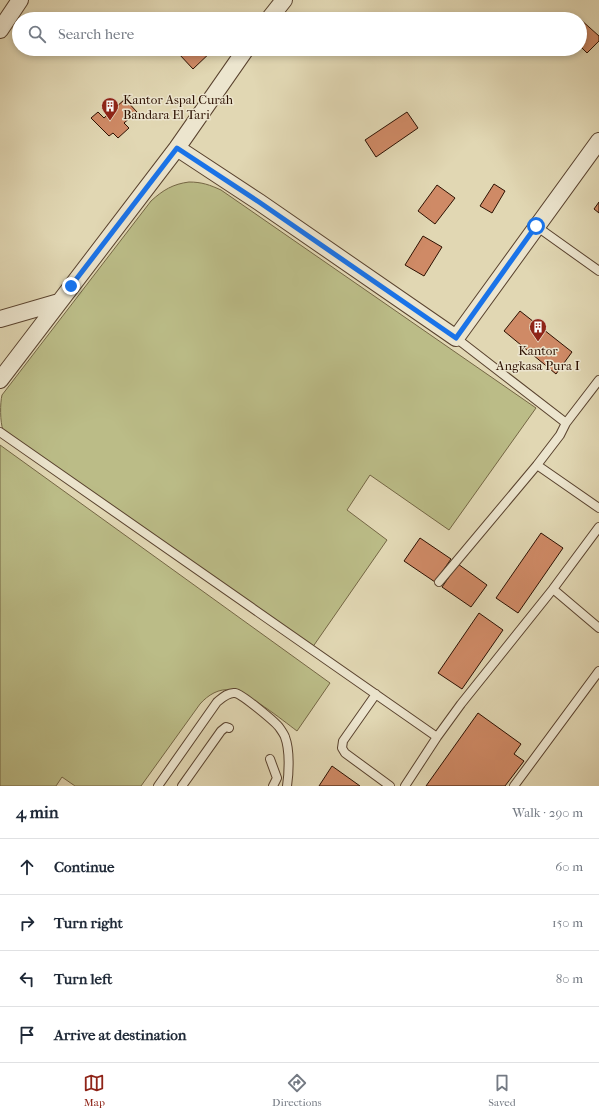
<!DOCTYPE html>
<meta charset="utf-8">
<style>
body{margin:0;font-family:"IM FELL French Canon",serif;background:#f6f6f7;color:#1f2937}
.stop{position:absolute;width:12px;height:12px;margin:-9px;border:3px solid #1a73e8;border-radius:50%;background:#fff}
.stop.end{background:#1a73e8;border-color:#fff;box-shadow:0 1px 4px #0008}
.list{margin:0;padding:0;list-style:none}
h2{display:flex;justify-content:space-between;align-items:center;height:52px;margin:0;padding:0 16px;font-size:17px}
h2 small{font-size:13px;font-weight:400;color:#747a83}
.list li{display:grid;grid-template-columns:26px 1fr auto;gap:12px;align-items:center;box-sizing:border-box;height:56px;padding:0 16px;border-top:1px solid #e0e1e3}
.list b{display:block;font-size:15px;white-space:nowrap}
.list em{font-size:13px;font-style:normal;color:#747a83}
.icon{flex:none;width:22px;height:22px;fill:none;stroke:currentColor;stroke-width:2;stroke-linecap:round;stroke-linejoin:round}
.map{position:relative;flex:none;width:599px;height:786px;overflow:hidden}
.search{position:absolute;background:#fff;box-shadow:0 2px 6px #0003;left:12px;right:12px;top:12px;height:44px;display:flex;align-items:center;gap:10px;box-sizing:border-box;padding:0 14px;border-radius:22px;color:#747a83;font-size:15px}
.sheet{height:276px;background:#fff}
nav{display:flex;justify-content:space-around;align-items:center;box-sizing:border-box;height:56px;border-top:1px solid #e0e1e3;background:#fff;font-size:11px;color:#747a83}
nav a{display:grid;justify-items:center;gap:2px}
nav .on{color:#8f2418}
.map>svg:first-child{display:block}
.green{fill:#bbbc87;stroke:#746644}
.building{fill:#cf8a66;stroke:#2c1001}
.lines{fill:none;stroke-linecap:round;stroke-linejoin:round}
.lane-casing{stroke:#59422e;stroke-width:10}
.street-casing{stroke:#59422e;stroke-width:18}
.lane{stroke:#ece5ce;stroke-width:8}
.street{stroke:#ece5ce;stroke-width:16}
.route{stroke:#1a73e8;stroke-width:5}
.labels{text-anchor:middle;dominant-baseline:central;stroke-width:3;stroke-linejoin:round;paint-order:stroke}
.poi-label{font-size:13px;fill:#2c1001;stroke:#ece5ce;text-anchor:start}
</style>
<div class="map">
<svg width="599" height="786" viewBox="0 0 599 786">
<rect width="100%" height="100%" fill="#e1d7b3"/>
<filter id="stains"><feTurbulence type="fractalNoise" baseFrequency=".005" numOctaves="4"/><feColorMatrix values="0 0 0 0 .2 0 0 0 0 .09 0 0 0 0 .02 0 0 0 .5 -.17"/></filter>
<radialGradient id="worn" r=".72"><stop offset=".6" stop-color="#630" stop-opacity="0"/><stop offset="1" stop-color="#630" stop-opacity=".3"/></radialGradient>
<path class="green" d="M189,182C202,182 210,185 221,190L536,408L449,530L370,475L347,510L387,540L312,648L3,430C0,422 0,403 2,395L151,201C163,190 173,184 189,182Z
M0,445L330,683L297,731C281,719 249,693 231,690C219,688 208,695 200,704L141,786H75L62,777L56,786H0Z"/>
<path class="building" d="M580,19L599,36V41L587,53L580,46Z
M183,49H214L193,69L179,54Z
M125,99L137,112L124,123L129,128L118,138L113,133L109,136L91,118L98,112L104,118Z
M407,112L418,128L376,157L365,140Z
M494,184L505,191L492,213L480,206Z
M437,185L455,198L435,224L418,211Z
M599,202V213L594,209Z
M423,236L442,247L424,276L405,265Z
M520,311L572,352L556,374L504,331Z
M541,533L563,548L518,613L496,598Z
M420,538L451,559L435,582L404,561Z
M458,564L487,585L471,607L442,587Z
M479,613L503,630L462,689L438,673Z
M478,713L521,744L514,754L524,761L505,786H426Z
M332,766L360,786H319Z"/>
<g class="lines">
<g class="lane-casing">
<path id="lane" d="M536,226L599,271
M566,423L599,380
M0,432L437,737
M537,465L599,508
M439,582L537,465L560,435L566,423L456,338
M553,589L599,628
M376,694L343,741L342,748L345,753L390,786
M270,759L277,778L273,786
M158,786L217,702C222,698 228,692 235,693C242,694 274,721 279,727C281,730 284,734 285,737C290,750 289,773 287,786
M182,786L221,731L226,727L229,728
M405,786L437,737L461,704L553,589L599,527
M514,786L599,671"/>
</g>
<g class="street-casing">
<path id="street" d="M269,19L284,0
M0,30L20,0
M177,148L259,202L456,338L599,141
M0,319L59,302
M0,380L177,148L246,49"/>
</g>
<use href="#lane" class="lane"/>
<use href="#street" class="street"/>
</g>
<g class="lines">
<path class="route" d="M71,286L177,148L259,202L456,338L536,226"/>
</g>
<defs>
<g id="building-pin" transform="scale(0.9)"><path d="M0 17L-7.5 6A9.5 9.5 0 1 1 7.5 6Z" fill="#8f2418" stroke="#ece5ce"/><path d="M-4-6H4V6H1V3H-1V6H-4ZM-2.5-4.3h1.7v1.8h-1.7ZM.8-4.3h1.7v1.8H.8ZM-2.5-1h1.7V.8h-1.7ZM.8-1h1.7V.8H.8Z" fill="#fff"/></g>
</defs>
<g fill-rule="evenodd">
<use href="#building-pin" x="110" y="106"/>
<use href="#building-pin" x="538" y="327"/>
</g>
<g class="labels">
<g class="poi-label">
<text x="123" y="99">Kantor Aspal Curah<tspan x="123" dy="15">Bandara El Tari</tspan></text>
<text x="538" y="350" text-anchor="middle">Kantor<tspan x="538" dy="15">Angkasa Pura I</tspan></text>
</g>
</g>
<rect width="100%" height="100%" filter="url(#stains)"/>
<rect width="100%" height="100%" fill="url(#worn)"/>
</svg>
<div class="stop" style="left:536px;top:226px"></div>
<div class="stop end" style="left:71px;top:286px"></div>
<div class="search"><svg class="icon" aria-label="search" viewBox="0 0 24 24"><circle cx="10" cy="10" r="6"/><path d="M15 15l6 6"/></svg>Search here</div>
</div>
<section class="sheet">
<h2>4 min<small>Walk · 290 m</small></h2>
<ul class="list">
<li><svg class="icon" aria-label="ahead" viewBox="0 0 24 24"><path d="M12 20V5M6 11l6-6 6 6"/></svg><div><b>Continue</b></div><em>60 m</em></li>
<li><svg class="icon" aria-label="right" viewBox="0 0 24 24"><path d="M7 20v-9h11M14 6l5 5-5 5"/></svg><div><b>Turn right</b></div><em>150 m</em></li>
<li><svg class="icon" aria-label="left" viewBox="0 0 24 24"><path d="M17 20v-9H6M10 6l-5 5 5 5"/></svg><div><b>Turn left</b></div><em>80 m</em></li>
<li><svg class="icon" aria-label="arrive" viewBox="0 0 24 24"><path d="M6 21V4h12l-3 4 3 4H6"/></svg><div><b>Arrive at destination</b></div></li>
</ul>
</section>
<nav>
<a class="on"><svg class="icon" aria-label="map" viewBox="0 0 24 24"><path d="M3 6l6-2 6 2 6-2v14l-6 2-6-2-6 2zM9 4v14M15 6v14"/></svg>Map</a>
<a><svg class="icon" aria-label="directions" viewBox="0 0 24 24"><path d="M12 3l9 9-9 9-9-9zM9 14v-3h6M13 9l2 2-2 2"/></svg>Directions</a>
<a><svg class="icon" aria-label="saved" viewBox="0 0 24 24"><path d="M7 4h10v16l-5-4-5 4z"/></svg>Saved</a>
</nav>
